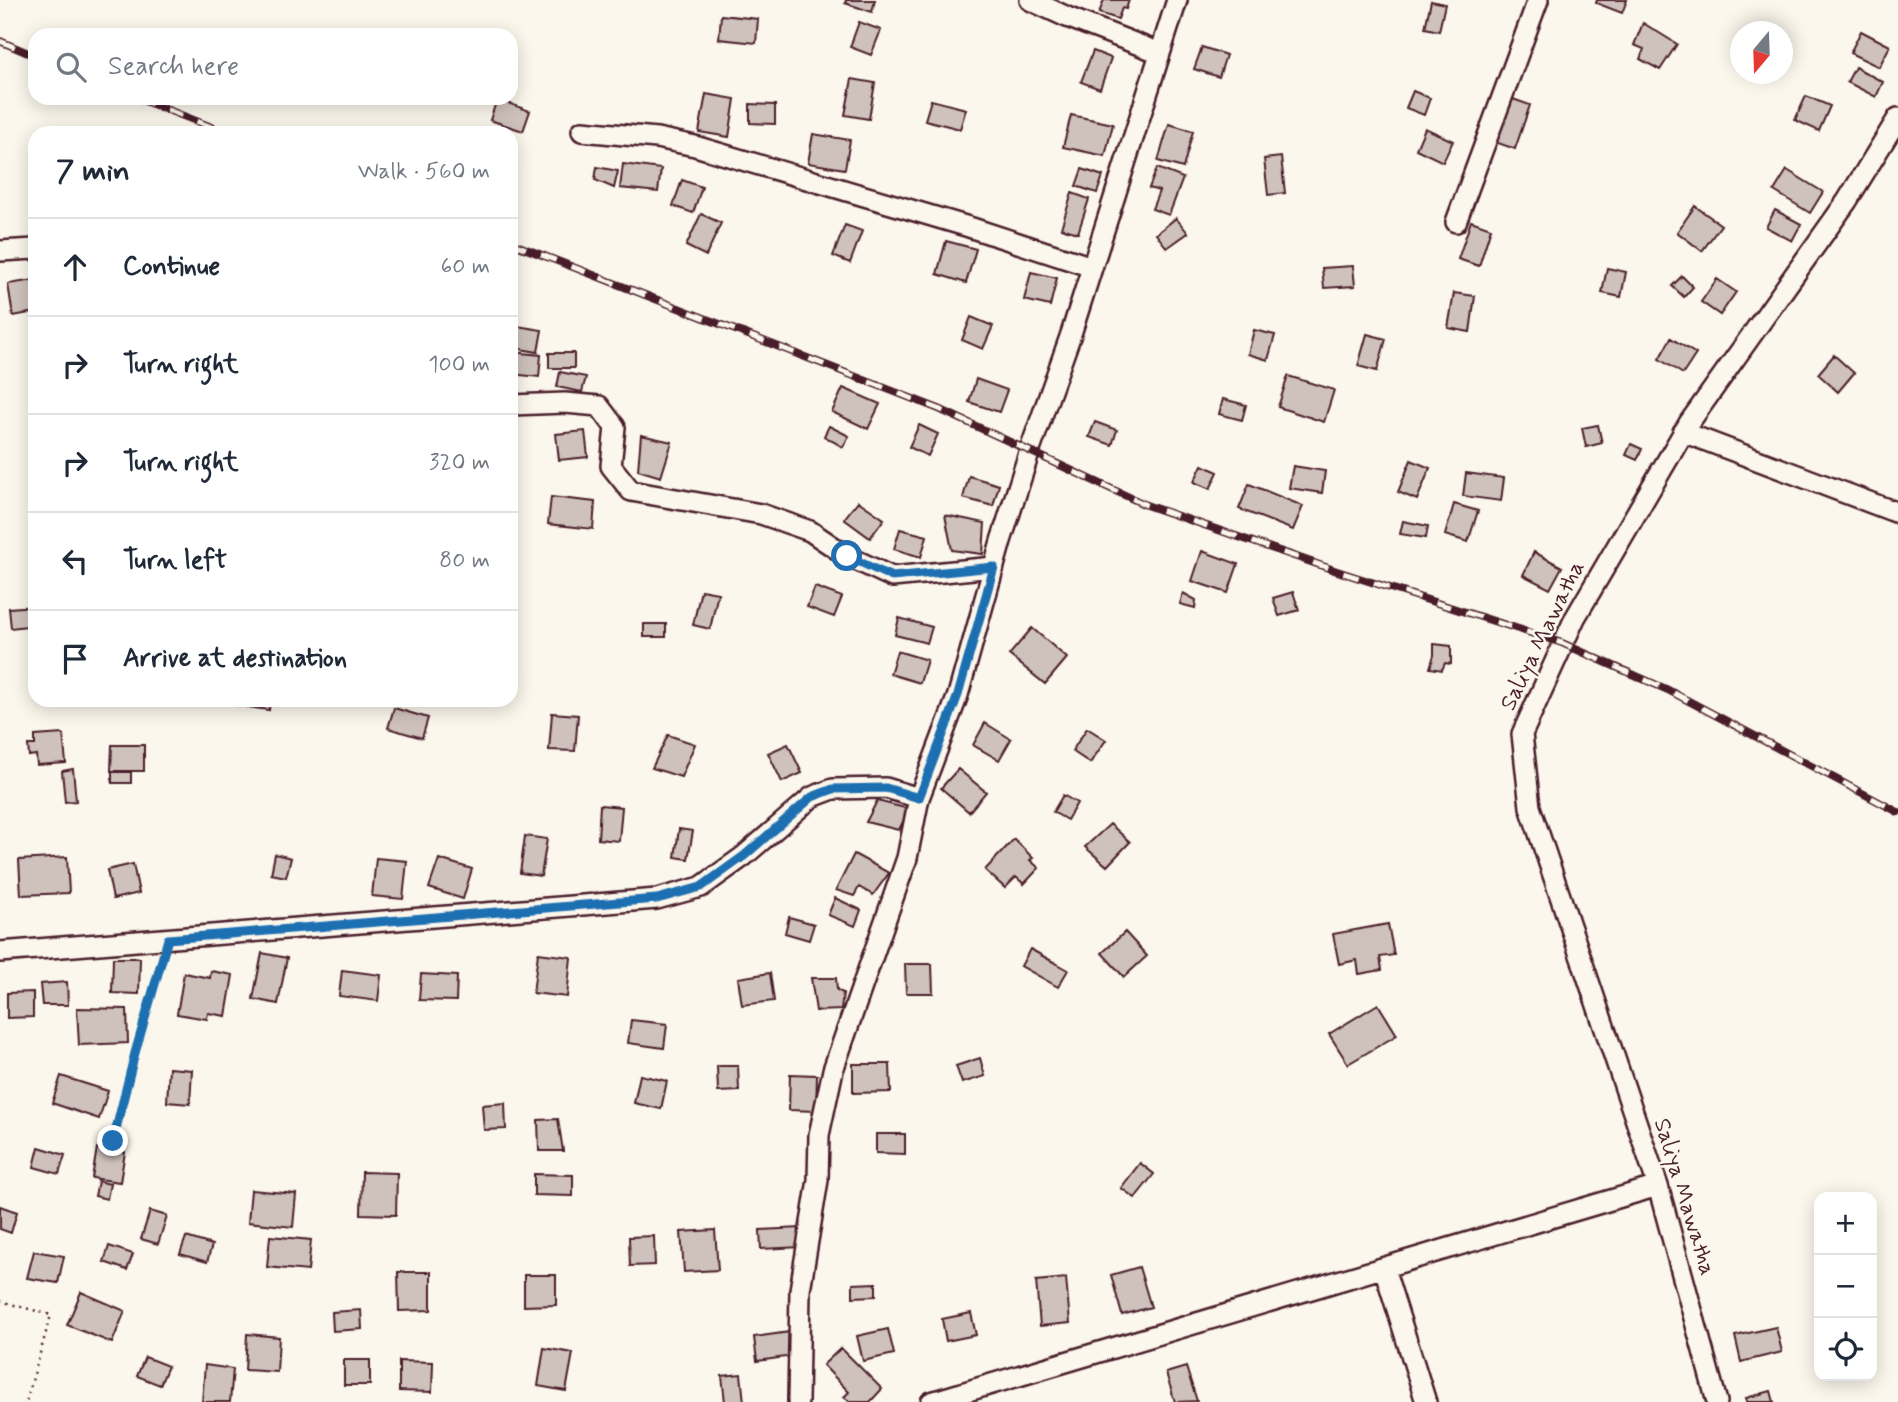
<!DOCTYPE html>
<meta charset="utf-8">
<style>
body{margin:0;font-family:Mynerve,sans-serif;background:#f2f2f3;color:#1f2937}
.controls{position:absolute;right:21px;bottom:21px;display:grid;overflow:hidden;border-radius:14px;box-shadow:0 4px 18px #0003}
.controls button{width:63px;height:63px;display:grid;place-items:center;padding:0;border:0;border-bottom:2px solid #e0e1e3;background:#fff;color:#1f2937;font:35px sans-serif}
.compass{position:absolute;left:1730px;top:21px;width:63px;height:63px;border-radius:50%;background:#fff;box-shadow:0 4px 18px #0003;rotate:199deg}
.stop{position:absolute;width:21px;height:21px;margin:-16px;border:5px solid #1f6fb2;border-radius:50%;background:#fff}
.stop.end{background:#1f6fb2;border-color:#fff;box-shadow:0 2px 7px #0008}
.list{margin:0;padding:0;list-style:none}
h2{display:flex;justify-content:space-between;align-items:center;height:91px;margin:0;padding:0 28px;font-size:30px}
h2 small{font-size:23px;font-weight:400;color:#747a83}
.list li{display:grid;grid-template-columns:46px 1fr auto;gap:21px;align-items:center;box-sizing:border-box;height:98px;padding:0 28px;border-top:2px solid #e0e1e3}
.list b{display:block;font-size:26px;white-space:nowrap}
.list em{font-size:23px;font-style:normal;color:#747a83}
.icon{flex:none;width:38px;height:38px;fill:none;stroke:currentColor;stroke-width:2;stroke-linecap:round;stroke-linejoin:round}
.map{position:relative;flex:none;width:1898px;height:1402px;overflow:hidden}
.search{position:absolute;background:#fff;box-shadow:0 4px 18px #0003;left:28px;top:28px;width:490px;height:77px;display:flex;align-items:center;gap:18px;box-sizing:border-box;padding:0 24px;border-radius:21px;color:#747a83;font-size:26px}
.panel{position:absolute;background:#fff;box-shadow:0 4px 18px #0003;left:28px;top:126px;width:490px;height:581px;border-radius:21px}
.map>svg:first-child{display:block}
.building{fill:#cfc2bc;stroke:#4a1f2b;stroke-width:2}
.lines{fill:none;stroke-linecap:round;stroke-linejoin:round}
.street-casing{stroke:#4a1f2b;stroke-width:24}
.path{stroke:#4a1f2b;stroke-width:2.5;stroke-dasharray:2 5;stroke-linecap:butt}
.street{stroke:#fbf7ec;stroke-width:19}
.rail-casing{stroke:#4a1f2b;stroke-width:8}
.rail{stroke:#fbf7ec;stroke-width:5;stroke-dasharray:16;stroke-linecap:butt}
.route{stroke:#1f6fb2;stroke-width:9}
.labels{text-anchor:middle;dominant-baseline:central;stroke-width:5;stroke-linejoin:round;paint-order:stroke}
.street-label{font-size:23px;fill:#4a1f2b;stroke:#fbf7ec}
</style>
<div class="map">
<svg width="1898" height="1402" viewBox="0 0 1898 1402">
<rect width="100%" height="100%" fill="#fbf7ec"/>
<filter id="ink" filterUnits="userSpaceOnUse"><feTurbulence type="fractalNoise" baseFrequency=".0143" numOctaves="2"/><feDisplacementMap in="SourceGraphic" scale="14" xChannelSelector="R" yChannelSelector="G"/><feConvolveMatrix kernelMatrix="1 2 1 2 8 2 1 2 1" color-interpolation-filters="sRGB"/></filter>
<g filter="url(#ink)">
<path class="building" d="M846,0H875L872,12L845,3Z
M1104,0H1129L1126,9L1122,8L1118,19L1099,13Z
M1597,0H1627L1622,13L1596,3Z
M1431,1L1445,4L1439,31L1425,28Z
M721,15L758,19L756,43L719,39Z
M859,22L881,30L871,55L850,47Z
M1643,23L1677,44L1660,70L1640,59L1644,49L1634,45Z
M1861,31L1890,46L1879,67L1850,53Z
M1202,47L1226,55L1219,77L1194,69Z
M1093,51L1111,58L1100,89L1081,82Z
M1855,67L1883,82L1876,97L1847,82Z
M852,79L875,83L869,119L845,115Z
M1413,91L1430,98L1424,115L1406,108Z
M706,94L735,99L729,137L699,132Z
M1806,96L1830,106L1819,131L1795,120Z
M1510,98L1530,105L1515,149L1495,142Z
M497,99L530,111L523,131L490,120Z
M931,100L966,109L960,129L925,120Z
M750,104L775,105V124L750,123Z
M1071,115L1113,124L1105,156L1063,147Z
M1169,124L1193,131L1183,168L1158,161Z
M1425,128L1453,141L1443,162L1416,149Z
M813,134L850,140L845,169L808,163Z
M1281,157L1285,193L1268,195L1264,159Z
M623,164L661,169L658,192L620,188Z
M597,167L618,171L614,188L595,180Z
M1157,168L1183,178L1169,215L1152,209L1159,191L1149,188Z
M1082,169L1103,176L1097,193L1076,186Z
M1787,170L1823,192L1810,213L1774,191Z
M682,180L702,187L693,213L673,206Z
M1072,193L1089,199L1078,233L1061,228Z
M1695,206L1721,225L1702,251L1677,232Z
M1775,210L1801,224L1792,241L1766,227Z
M701,214L721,223L706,256L686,246Z
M1176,218L1188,233L1167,248L1156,234Z
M1471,221L1491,228L1479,266L1458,259Z
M845,225L862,231L850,263L833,256Z
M946,241L976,249L966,283L937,274Z
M1353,266L1355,286L1324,288L1322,268Z
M1607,268L1626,272L1621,297L1602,293Z
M1031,272L1057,278L1050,306L1024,300Z
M1682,276L1693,287L1684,297L1672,286Z
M1717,279L1736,292L1720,315L1701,302Z
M35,280V312L13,316L8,284Z
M1454,293L1475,296L1470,332L1448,328Z
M971,317L993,326L983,349L962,340Z
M517,326L542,330L538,352L514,348Z
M1254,330L1275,335L1268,360L1248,354Z
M1367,334L1386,339L1377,371L1358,366Z
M1671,338L1696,354L1683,374L1659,359Z
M511,352L541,355L539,377L511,374Z
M549,353H574V368H549Z
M1834,355L1854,373L1838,392L1818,374Z
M560,372L586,377L582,392L557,387Z
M1288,376L1334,390L1324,422L1278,407Z
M976,379L1007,390L999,412L969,402Z
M843,388L880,404L868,429L832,412Z
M1223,399L1246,405L1242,420L1219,414Z
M1095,422L1117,430L1112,445L1089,437Z
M919,425L938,434L928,456L909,447Z
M1598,425L1602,443L1586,447L1582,428Z
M829,426L849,436L843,447L824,436Z
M585,431L588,457L559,460L556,434Z
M641,435L672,442L661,477L638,470Z
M1631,444L1642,449L1637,460L1626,455Z
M1411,460L1430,468L1417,500L1398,492Z
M1202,465L1218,472L1210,489L1194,482Z
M1293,466L1325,471L1322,493L1289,488Z
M1466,473L1504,478L1501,501L1463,496Z
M969,476L999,485L993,506L963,498Z
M1249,484L1303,506L1293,530L1239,509Z
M551,497L595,502L593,529L548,524Z
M858,501L884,519L870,538L844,519Z
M1454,504L1478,511L1468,542L1445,535Z
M945,515L985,523L983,554L952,550Z
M1403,521L1428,526L1426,538L1400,534Z
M900,529L927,536L921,557L894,549Z
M1202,551L1238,564L1228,593L1192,581Z
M1534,552L1562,567L1550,589L1523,575Z
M815,587L842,597L834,617L807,607Z
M701,590L718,593L710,629L693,625Z
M1293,592L1299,610L1279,616L1273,598Z
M1183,593L1196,600L1195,608L1180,604Z
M35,606V625L11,628L9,608Z
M899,618L932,627L927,643L895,635Z
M644,624H666V637H644Z
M1032,628L1067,658L1045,684L1009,655Z
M1434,644L1451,646V664L1445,663L1442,670L1430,668L1434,655Z
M897,651L927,660L920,683L890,674Z
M235,700H270L269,710L234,705Z
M394,708L428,718L422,738L388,728Z
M552,713L578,715L575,751L549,750Z
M985,723L1011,739L999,760L973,745Z
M1087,728L1106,740L1090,763L1072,751Z
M63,734L66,763L37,765L36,755L29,756L28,745H35V736Z
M668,735L695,744L681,777L652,768Z
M788,744L802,773L782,782L768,753Z
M112,745H144V771H111Z
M73,769L76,801L65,802L62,771Z
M958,769L986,792L969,812L941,788Z
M112,772H131V783H112Z
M1063,795L1077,803L1067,820L1053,812Z
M877,801L909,809L899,830L866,822Z
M600,805L622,807L619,841L598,839Z
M1110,824L1130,842L1107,866L1085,847Z
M679,829L693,831L688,859L675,857Z
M525,836L547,839L541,876L520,873Z
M1014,839L1033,858L1030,860L1039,868L1024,884L1016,877L1005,888L985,870Z
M275,854L291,858L286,877L271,874Z
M854,854L889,873L873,895L859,887L854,896L836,890Z
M67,857L69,893L21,895L19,860Z
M376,858L407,861L403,899L372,896Z
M439,859L472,869L463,899L429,888Z
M133,864L139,893L113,899L107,870Z
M835,898L861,910L855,926L828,915Z
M789,917L814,924L809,940L785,933Z
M1388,924L1394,955L1380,957L1382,970L1359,974L1357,960L1339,964L1333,934Z
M1125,932L1147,956L1124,977L1102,953Z
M1030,949L1068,970L1058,987L1021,966Z
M262,953L287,958L278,1004L253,999Z
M538,953L571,957L567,997L533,993Z
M113,958H140L139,994L112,993Z
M905,964H932L933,993H906Z
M342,970L381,975L378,1001L339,996Z
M211,971L233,975L226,1016L208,1013L207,1019L177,1014L184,973L210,978Z
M770,973L774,1001L742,1005L738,978Z
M421,974L457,976L456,1001L419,1000Z
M811,978H836L837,990L843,993L841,1010L816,1011Z
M67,982L68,1005H42L40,984Z
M33,992V1017L7,1018V993Z
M1378,1004L1397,1035L1348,1064L1329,1034Z
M77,1008L127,1009L128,1043L79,1045Z
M631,1020L667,1024L664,1048L628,1043Z
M980,1058L985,1076L962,1083L956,1066Z
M853,1064H890L891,1092L853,1093Z
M717,1066H738L739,1091L718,1092Z
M169,1068L192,1070L190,1104L167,1102Z
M790,1074L817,1075L816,1111L789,1110Z
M640,1075L667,1081L661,1109L634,1103Z
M61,1076L108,1091L99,1119L52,1103Z
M505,1103L506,1129L484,1130L482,1105Z
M558,1119L563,1151H539L538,1120Z
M876,1134H905V1154L876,1153Z
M39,1147L65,1155L59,1174L34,1167Z
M97,1148L125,1152L120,1182L92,1178Z
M1140,1163L1154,1174L1135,1198L1121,1188Z
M362,1172L397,1173L396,1215L361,1214Z
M534,1174L573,1175V1196L534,1195Z
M98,1181L110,1184L107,1199L95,1196Z
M251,1190L296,1194L293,1227L248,1222Z
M0,1206L17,1212L11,1233L0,1229Z
M150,1211L167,1216L158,1244L141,1239Z
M801,1228L802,1247L761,1249L760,1230Z
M715,1230L718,1270L684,1272L681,1232Z
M270,1236L311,1240L308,1271L267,1267Z
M654,1236L655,1265L630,1266L629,1237Z
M186,1237L212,1245L207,1262L180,1254Z
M109,1246L133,1254L127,1270L104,1262Z
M34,1251L64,1256L58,1283L27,1278Z
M1139,1267L1151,1307L1122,1315L1111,1275Z
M398,1272H431V1310L399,1311Z
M524,1275H556V1305L524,1306Z
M1066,1278L1070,1323L1040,1326L1036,1281Z
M876,1283V1296L853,1297V1284Z
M81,1292L125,1311L112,1343L67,1325Z
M361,1310L362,1329L333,1331L332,1312Z
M971,1313L976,1335L946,1341L942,1319Z
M1776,1327L1782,1352L1741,1362L1735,1336Z
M888,1329L894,1354L863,1361L857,1336Z
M790,1332L793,1356L757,1361L754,1337Z
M247,1334L279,1337L277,1372L245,1370Z
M544,1348L573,1353L566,1391L538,1386Z
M841,1348L882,1389L870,1402H850L844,1397L849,1392L823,1365Z
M145,1357L168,1366L160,1385L137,1376Z
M344,1360H370V1385H344Z
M399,1361L433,1362L432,1392L399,1391Z
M205,1365L233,1369L230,1402H202Z
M1186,1367L1197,1401L1175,1402L1166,1373Z
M741,1374L744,1402H725L722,1376Z
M1771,1391L1774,1402H1747L1746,1398Z"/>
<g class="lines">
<g class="street-casing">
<path id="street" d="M1030,0L1067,17L1160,53
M582,131L657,138L695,146L969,227L1092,267
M1456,222L1538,0
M0,251L35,249
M511,405L565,403L599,406L615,427L611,466L631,491L761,514L810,531L847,556L892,577L994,567
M1683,432L1898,513
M0,952L657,899L701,887L744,856L812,797L833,789L886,788L919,798
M1384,1268L1426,1402
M798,1402L800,1290L818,1180L819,1135L833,1070L907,858L919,798L958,695L1001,541L1030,450L1071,334L1177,0
M931,1402L1658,1186
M1717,1402L1658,1186L1530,807L1522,734L1575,618L1689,423L1847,201L1898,118"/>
</g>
<path class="path" d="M113,1141L135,1053L163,956
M0,1301L51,1315L26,1402"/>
<use href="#street" class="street"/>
<g class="rail-casing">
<path id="rail" d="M0,41L35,56
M137,98L227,133
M511,243L939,409L1146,505L1337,571L1562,643L1668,690L1898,812"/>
</g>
<use href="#rail" class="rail"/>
</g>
</g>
<g class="lines" filter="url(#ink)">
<path class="route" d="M113,1141L135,1053L168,939L657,899L701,887L744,856L812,797L833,789L886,788L919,798L958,695L994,567L892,577L847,556"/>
</g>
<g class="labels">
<g class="street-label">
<text transform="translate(1543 636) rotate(-64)">Saliya Mawatha</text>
<text transform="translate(1684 1197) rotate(73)">Saliya Mawatha</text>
</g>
</g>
</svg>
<div class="controls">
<button>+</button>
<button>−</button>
<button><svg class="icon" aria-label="locate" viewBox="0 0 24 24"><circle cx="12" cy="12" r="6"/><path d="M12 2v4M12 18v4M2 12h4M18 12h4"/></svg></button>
</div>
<svg class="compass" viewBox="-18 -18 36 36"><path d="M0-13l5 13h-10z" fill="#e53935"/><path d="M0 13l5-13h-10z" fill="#747a83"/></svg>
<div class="stop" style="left:847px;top:556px"></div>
<div class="stop end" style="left:113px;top:1141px"></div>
<div class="search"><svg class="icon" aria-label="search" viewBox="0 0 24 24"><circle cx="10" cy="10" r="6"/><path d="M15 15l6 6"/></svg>Search here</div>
<section class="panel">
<h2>7 min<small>Walk · 560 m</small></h2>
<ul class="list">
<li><svg class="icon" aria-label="ahead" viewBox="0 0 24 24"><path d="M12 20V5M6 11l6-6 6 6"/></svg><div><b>Continue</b></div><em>60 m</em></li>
<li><svg class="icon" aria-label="right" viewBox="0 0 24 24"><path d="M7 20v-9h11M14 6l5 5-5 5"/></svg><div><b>Turn right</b></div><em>100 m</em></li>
<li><svg class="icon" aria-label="right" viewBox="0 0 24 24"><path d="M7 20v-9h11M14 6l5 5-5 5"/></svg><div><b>Turn right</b></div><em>320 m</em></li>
<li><svg class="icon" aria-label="left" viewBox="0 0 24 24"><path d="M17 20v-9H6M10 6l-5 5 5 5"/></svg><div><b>Turn left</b></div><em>80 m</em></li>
<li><svg class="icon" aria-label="arrive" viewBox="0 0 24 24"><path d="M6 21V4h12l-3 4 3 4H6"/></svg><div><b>Arrive at destination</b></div></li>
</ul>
</section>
</div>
